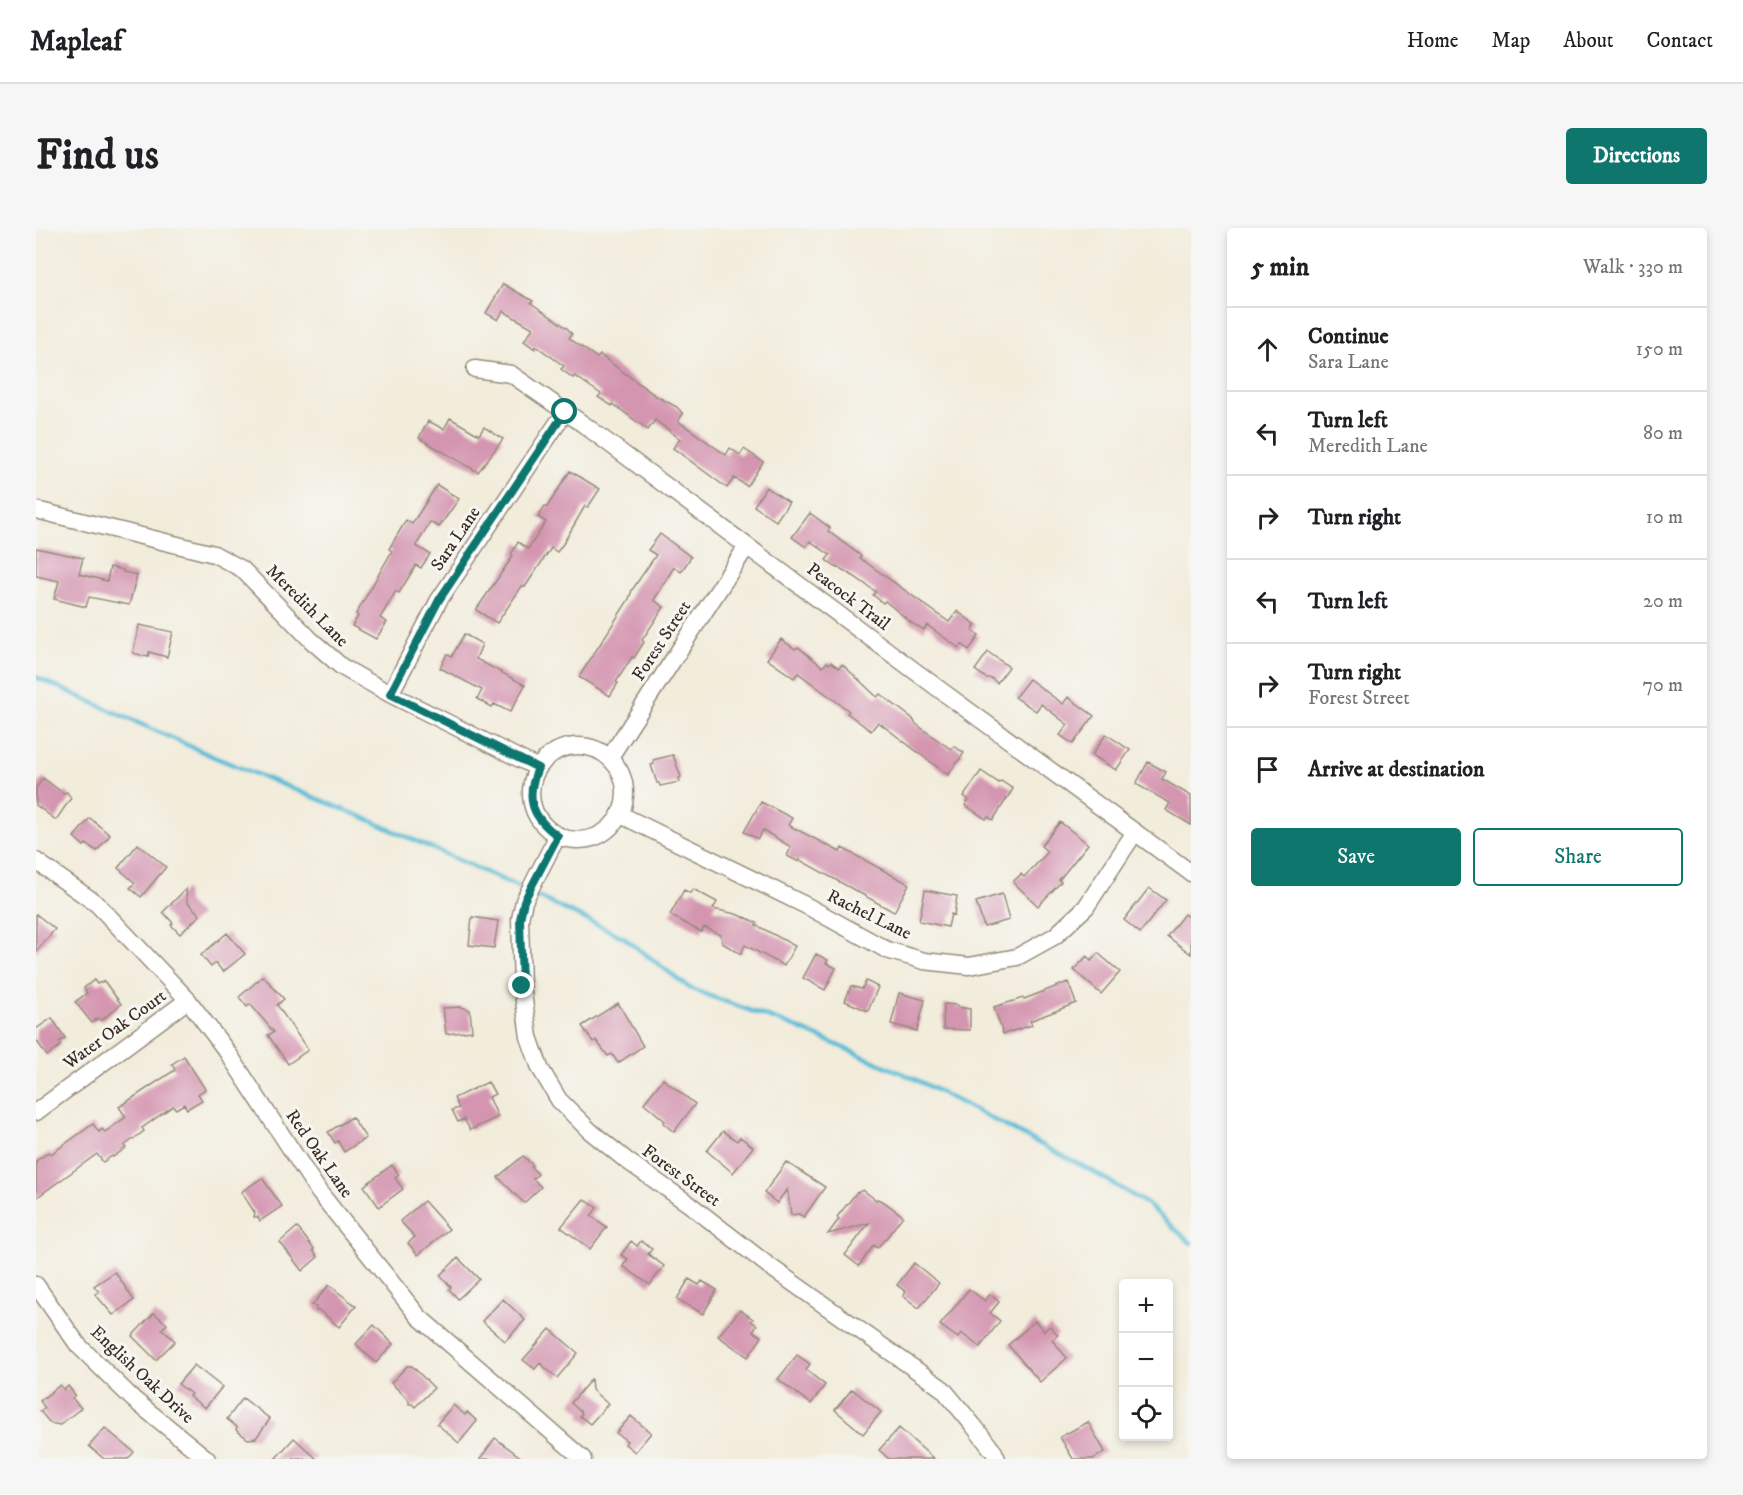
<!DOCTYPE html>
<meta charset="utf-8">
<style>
body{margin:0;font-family:"IM FELL DW Pica",serif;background:#f6f6f6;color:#202124}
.controls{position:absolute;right:18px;bottom:18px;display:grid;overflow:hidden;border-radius:6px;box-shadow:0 3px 9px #0003}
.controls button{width:54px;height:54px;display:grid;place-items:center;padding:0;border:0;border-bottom:2px solid #e0e0e0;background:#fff;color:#202124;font:30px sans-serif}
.stop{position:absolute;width:18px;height:18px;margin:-14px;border:4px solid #0f766e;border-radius:50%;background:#fff}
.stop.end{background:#0f766e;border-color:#fff;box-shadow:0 2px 6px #0008}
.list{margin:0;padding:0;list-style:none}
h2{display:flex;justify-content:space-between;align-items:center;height:78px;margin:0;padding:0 24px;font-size:26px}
h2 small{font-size:20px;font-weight:400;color:#757577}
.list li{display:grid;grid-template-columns:39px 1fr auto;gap:18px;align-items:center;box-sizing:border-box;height:84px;padding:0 24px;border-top:2px solid #e0e0e0}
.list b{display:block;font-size:22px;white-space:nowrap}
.list p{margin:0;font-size:20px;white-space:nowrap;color:#757577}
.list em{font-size:20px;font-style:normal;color:#757577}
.actions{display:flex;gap:12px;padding:18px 24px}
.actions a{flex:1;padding:14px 0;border:2px solid #0f766e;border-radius:6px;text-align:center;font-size:21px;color:#0f766e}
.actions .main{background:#0f766e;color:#fff}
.icon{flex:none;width:33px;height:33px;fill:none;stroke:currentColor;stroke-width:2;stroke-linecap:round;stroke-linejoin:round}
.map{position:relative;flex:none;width:1155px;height:1231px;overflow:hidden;border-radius:6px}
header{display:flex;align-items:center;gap:36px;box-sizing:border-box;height:84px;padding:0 30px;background:#fff;border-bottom:2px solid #e0e0e0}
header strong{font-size:28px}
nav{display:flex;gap:33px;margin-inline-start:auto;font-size:21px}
.intro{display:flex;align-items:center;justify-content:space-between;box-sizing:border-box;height:144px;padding:0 36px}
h1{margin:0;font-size:42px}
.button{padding:15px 27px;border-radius:6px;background:#0f766e;color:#fff;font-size:21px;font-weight:700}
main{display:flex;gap:36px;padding:0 36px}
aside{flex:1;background:#fff;border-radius:6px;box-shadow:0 3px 9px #0003}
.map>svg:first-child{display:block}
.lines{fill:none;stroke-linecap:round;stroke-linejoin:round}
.stream{stroke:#57bbd6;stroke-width:4.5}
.building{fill:#d495b0}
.minor-casing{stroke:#968b7c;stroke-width:19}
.minor{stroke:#fff;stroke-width:16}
.route{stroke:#0f766e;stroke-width:8}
.labels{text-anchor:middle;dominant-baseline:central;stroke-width:6;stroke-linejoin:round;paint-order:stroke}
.street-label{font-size:18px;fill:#3b2a1e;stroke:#f6f6f2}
</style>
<header>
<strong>Mapleaf</strong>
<nav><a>Home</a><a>Map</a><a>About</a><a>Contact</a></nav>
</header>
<div class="intro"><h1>Find us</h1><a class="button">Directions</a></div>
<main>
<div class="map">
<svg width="1155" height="1231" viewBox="0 0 1155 1231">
<rect width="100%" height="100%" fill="#f6f6f2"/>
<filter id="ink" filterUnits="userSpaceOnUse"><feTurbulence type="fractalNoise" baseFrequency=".0167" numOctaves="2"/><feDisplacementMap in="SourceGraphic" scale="12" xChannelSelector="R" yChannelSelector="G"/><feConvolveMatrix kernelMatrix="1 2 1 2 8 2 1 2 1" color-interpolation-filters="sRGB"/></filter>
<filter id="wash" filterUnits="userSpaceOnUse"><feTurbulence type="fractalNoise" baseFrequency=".008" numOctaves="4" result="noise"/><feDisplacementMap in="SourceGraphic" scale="24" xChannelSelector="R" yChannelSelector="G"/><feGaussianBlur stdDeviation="1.35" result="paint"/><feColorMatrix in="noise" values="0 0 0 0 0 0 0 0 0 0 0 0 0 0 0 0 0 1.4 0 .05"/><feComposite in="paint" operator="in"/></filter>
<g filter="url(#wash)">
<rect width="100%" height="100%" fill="#f2ecdb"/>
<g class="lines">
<path class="stream" d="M0,449L178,529L329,590L489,662
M496,666L587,709L655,761L762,800L877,850L1056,943L1111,976L1155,1015"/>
</g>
<g id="blocks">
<path class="building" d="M467,56L497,73L495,75L531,100L536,106L533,110L561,130L564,127L620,168L641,179L647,186L642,193L690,227L694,220L704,227L708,221L727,234L711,258L698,250L691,260L637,220L644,211L619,192L612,202L577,176L576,178L562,169L565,166L539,148L537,150L525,141L528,138L500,118L499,121L488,113L497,100L467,83L462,92L450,85Z
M414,190L443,207L448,199L467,211L442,244L383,210L392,193L408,201Z
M534,243L564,261L552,279L549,278L527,316L521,324L515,320L489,359L486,358L461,395L440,382L477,328L475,327L482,314L492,321L510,294L502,289L509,278L511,279Z
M401,257L423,271L403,299L394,294L380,318L394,326L385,340L380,337L363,365L360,363L344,390L351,394L340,411L316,398L322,388L320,386L356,323L353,321L370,292L376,296Z
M730,259L753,274L740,293L718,278Z
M774,285L794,300L792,303L825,328L824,330L913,394L921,383L940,397L936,402L943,408L933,422L926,416L923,420L891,397L888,402L877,396L849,373L847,375L837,367L840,364L819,349L802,339L801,340L790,332L794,327L774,313L770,319L756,309Z
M624,306L655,329L645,344L638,339L618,372L628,379L606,412L608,414L598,430L596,429L580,454L582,455L574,468L543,449L593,371L596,362L620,327L612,322Z
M0,320L47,330L43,346L71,353L74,339L87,342V344L101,347L93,377L53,369L50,379L18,371L23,353L0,348Z
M103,397L137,404L131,429L113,424L112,429L97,425Z
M428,406L446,416L440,431L489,457L474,484L458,476L456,479L441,471L446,462L404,440L411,426L416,428Z
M745,411L759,421L762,419L787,439L791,434L793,436L795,434L803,440L806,436L841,469L844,466L876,490L880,496L903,513L915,521L918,518L928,525L912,547L842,494L835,503L811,485L813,483L762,445L758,450L731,431Z
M952,424L973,439L961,455L955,450H950L939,442Z
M993,451L1027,476L1032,469L1058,488L1037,516L1024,507L1032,497L1005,476L1000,483L979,469Z
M1070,506L1094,522L1080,542L1056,527Z
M637,527L645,549L643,550L644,554L624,558L623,555H621L615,537L618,536L617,532Z
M1112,534L1130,544L1126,551L1155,568V597L1130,582L1134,575L1100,556Z
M945,543L963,555L965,553L977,561L957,592L952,589L950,591L929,577L933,572L928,568Z
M7,550L27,565L31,564L35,570L20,592L0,577V560Z
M725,574L756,590L752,597L804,624L806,620L873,656L858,684L764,632L763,634L751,628L755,619L727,602L722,611L708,604Z
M54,590L74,607L61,623L50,616L48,618L38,609Z
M1024,594L1052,616L1023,652L1025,654L1002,678L977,654L985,646L988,649L1012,624L1005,618Z
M102,616L130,639L105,669L94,660L99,655L82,640Z
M1113,660L1130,672L1104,705L1088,692Z
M150,661L151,674L164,687L144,706L135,697L137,695L127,684Z
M657,661L681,674L677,681L700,686L709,690V689L721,695L720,697L759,718L748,738L709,717L705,726L686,715L685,707L668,699L665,704L634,687L648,662L654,665Z
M889,662L921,668L918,687L915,686L912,699L883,693Z
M966,666L973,692L948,699L940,674Z
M0,686L19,701L0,724Z
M1148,686L1155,691V726L1131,708Z
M436,689L462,693L458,720L433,717Z
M191,705L209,726L187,744L180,735L175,739L165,727Z
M1062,725L1084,744L1065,766L1038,742L1051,728L1055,733Z
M780,726L792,732L790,735L800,740L789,762L767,750Z
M227,748L248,771L241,777L272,822L252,836L232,807L238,804L214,776L211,779L203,769Z
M58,752L61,756L68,753L85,776L65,793L62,790L56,795L39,774L51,765L48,760Z
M830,753L842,759L832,783L809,773L815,758L826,761Z
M1032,754L1040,775L994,793L996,797L967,806L958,779L987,770L988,771Z
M863,765L889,772L881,803L855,796Z
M582,775L607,818L582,835L576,826L572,828L560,812L557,814L546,798Z
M908,776L921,777V779L934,781V802L907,801Z
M425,779L434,782L436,803L410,806L407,780Z
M16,790L29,810L23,814L25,817L11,828L0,812V801Z
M148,828L169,861L162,866L166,872L151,881L148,876L140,881L137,878L106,900L108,903L88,918L90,920L77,929L76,928L67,934L61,926L0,970V933L13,924L15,926L57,896L63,904L66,901L69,904L90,889L83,879L139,842L136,836Z
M627,851L659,876L638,904L627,895L629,893L608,875Z
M452,854L459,866L453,869L462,889L434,902L428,891L422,894L416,882L423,880L418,870Z
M316,889L330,910L308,924L302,913L299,915L292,904Z
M687,903L701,913L704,909L717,919L697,945L671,923Z
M487,928L497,937L495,939L502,946L497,951L505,959L488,975L462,949Z
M750,934L789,959L768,989L763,986L755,987L751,961L741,975L728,965Z
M356,937L363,947L359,950L367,961L343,979L328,958Z
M226,950L246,978L224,993L222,989H218L219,985L205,964Z
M827,962L840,972L841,971L848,974L867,988L851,1009L841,1020L838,1017L823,1038L809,1027L833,995L792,1006L803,991L801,989L820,965Z
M548,971L561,980L555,988L571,999L554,1021L525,999Z
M388,973L413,1001L382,1027L372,1015L379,1009L364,993Z
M261,999L278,1021L277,1022L282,1029L266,1043L244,1014Z
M595,1013L601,1018L605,1013L616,1021L612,1026L628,1038L614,1057L587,1038L592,1031L585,1027Z
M422,1030L443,1051L422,1071L413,1061L415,1059L404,1047Z
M878,1035L903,1055L883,1080L867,1068L870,1064L861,1057Z
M79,1044L98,1072L77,1087L59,1066L63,1064L58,1058Z
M653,1051L663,1057L666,1053L681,1062L667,1086L641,1071Z
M293,1057L320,1078L303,1099L284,1083H280V1079L276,1077Z
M933,1061L949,1073L954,1066L963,1074L954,1085L964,1093L944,1119L925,1105L922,1110L904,1097Z
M467,1071L489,1092L469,1113L446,1093Z
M704,1082L717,1091L715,1093L721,1097L717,1103L726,1109L712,1129L682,1108Z
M118,1085L131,1096L126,1101L139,1113L120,1132L96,1108Z
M999,1093L1008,1103L1014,1098L1022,1107L1016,1112L1031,1130L1004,1154L972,1117Z
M338,1097L357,1116L340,1135L320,1116Z
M514,1101L542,1125L521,1150L504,1135L499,1141L487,1132Z
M761,1127L774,1136L770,1142L789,1157L775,1176L742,1151Z
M158,1137L186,1159L169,1180L153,1168L155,1166L142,1156Z
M371,1138H376L398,1160L379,1179L376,1176H373V1172L355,1155Z
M555,1151L556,1162L572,1176L554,1196L544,1188L546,1185L535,1175Z
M24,1157L28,1162L32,1158L39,1167L36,1170L45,1180L24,1197L14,1195L4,1183L9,1180L4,1173Z
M816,1161L845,1184L827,1206L799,1182Z
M207,1170L234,1191L220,1210L212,1211L200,1202L201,1199L191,1191Z
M417,1177L429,1187L431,1184L441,1193L423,1215L401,1196Z
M595,1188L615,1205L599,1224L589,1216L591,1213L580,1205Z
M1052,1194L1069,1224L1057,1231H1037L1024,1209Z
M69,1200L98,1224L92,1231H68L53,1218Z
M863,1200L898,1231H853L843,1222Z
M258,1210L281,1231H239Z
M459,1210L487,1231H444Z"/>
</g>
</g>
<g filter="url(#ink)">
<use href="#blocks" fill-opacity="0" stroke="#968b7c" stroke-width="1.5"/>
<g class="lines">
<g class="minor-casing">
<path id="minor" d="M439,141L475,146L547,196L907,464L1155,645
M0,282L178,326L206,341L275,412L306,439L354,466L502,540
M354,466L403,372L529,184
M495 565a47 47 0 1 1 94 0a47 47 0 1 1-94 0Z
M574,529L711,318
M585,587L771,678L851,722L888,733L933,738L981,729L1019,708L1050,679L1099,604
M522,607L488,673L484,691L486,758L493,809L504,840L523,872L554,903L590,932L653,976L733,1038L907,1161L937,1197L958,1224L961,1231
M0,633L61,676L152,772L192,825L283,964L383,1089L547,1231
M0,884L152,772
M0,1057L42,1117L97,1171L171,1231"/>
</g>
<use href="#minor" class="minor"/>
</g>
</g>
<g class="lines" filter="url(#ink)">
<path class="route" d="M486,758L484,691L488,673L522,608C495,589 489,570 502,540L354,466L403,372L529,184"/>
</g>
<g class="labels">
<g class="street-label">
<text transform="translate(420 311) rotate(-56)">Sara Lane</text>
<text transform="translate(812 369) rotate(37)">Peacock Trail</text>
<text transform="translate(271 378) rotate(45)">Meredith Lane</text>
<text transform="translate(626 413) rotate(-57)">Forest Street</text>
<text transform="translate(833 687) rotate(26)">Rachel Lane</text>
<text transform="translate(79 802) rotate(-36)">Water Oak Court</text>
<text transform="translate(283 926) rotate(55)">Red Oak Lane</text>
<text transform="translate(645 948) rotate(36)">Forest Street</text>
<text transform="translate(106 1147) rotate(43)">English Oak Drive</text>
</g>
</g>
</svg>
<div class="controls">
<button>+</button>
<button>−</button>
<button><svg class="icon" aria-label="locate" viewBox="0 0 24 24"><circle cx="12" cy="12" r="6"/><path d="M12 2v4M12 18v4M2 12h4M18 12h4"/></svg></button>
</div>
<div class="stop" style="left:529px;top:184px"></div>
<div class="stop end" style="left:486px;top:758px"></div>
</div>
<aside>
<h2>5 min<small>Walk · 330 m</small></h2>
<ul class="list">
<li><svg class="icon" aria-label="ahead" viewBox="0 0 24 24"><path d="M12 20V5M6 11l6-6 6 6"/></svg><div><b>Continue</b><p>Sara Lane</p></div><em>150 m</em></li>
<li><svg class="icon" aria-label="left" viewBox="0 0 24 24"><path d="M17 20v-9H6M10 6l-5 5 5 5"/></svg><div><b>Turn left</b><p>Meredith Lane</p></div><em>80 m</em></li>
<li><svg class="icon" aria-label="right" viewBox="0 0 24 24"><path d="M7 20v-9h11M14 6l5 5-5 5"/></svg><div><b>Turn right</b></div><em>10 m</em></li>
<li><svg class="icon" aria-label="left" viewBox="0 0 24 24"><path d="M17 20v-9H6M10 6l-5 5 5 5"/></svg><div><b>Turn left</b></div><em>20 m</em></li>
<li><svg class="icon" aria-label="right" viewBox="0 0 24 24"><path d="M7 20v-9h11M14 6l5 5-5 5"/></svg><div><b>Turn right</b><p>Forest Street</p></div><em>70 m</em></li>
<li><svg class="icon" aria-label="arrive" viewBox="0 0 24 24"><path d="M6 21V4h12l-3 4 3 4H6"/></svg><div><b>Arrive at destination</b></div></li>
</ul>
<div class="actions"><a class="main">Save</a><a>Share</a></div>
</aside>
</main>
